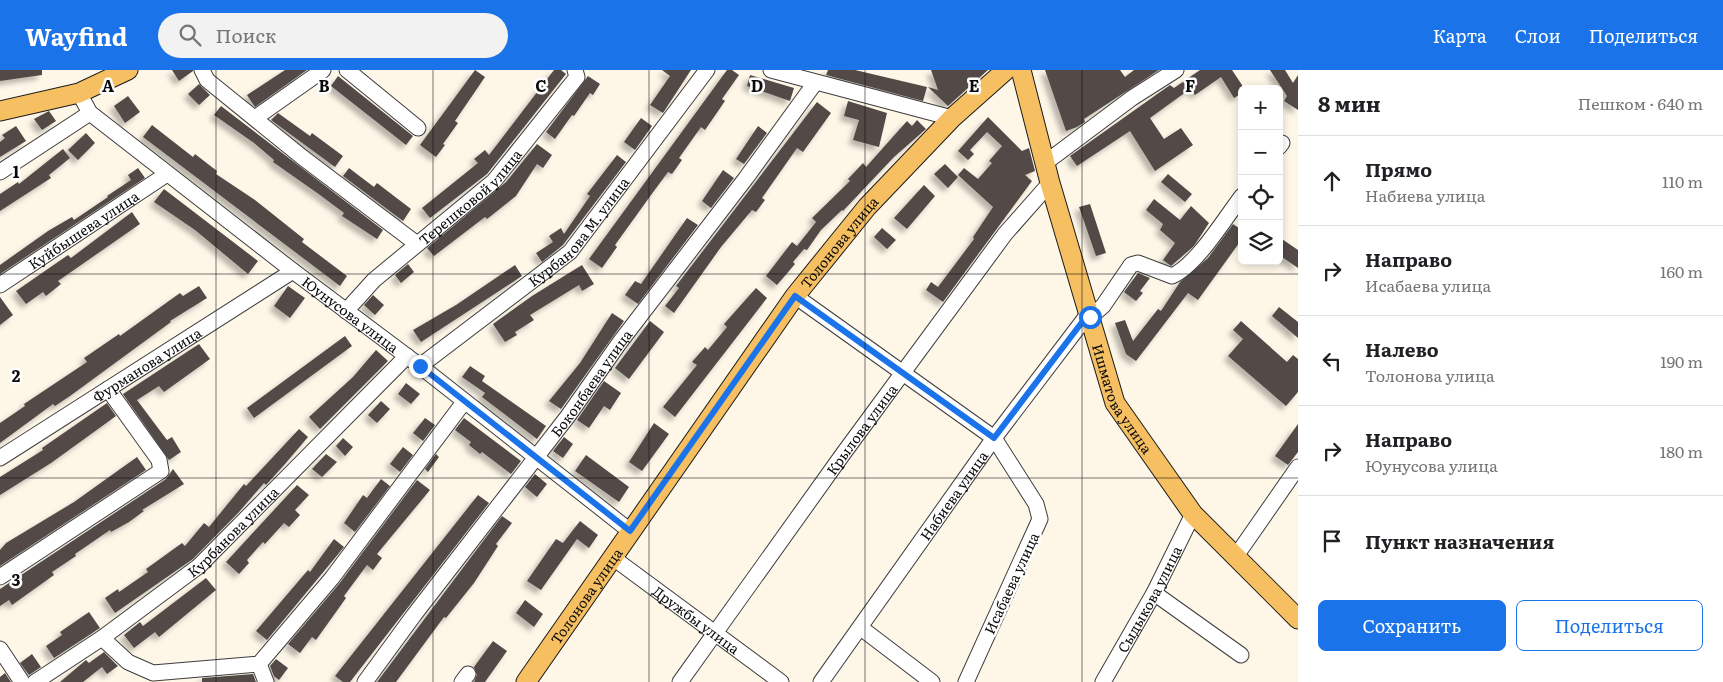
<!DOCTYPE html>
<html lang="ru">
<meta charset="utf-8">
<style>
body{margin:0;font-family:Literata,serif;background:#f2f2f2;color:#202124}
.controls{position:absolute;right:15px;top:15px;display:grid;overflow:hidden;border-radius:8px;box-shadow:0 2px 8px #0003}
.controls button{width:45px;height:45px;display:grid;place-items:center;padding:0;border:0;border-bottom:1px solid #e0e0e0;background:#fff;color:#202124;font:25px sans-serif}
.stop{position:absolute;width:15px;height:15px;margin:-11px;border:4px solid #1a73e8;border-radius:50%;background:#fff}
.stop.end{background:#1a73e8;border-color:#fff;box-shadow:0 1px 5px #0008}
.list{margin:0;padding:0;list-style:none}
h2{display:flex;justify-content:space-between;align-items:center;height:65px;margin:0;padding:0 20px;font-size:21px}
h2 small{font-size:16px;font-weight:400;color:#757577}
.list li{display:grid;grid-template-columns:32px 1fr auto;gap:15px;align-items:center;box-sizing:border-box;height:90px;padding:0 20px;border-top:1px solid #e0e0e0}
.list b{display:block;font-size:19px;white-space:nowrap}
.list p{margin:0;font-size:16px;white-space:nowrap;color:#757577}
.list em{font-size:16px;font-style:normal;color:#757577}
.actions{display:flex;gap:10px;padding:15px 20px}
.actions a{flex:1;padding:11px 0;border:1px solid #1a73e8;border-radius:8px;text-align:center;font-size:18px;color:#1a73e8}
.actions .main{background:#1a73e8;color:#fff}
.icon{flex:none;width:28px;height:28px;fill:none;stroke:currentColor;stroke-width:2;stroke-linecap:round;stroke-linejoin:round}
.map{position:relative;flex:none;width:1298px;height:612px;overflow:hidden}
header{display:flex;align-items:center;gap:30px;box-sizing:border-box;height:70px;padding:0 25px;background:#1a73e8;color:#fff}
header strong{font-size:24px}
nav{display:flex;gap:28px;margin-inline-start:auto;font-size:18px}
.search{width:350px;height:45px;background:#f2f2f2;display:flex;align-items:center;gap:12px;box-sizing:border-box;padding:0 18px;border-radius:28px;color:#757577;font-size:19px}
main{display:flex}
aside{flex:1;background:#fff}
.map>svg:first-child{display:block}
.building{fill:#524a47;filter:url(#shadow)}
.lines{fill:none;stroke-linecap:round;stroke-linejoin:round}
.minor-casing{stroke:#3d3d3d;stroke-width:17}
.major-casing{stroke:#1b1b1b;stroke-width:21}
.minor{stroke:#fff;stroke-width:15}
.major{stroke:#f5bf62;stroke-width:19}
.route{stroke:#1a73e8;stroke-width:6}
.grid{fill:none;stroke:#0a0a0a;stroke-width:1;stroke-opacity:0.55}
.labels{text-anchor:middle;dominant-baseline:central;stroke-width:5;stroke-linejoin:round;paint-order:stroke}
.street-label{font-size:14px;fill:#0a0a0a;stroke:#fff}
.grid-label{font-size:16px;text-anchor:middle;font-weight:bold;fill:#0a0a0a;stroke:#fff;stroke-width:5;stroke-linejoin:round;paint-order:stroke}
</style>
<header>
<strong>Wayfind</strong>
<div class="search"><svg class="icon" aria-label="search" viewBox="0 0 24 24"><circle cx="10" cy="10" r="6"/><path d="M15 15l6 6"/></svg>Поиск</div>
<nav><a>Карта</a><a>Слои</a><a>Поделиться</a></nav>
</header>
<main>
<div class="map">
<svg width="1298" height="612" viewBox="0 0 1298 612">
<defs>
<filter id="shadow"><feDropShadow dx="-4.5" dy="4.5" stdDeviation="2.5" flood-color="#0004"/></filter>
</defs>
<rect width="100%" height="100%" fill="#fef7e8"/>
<path class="building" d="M0,0H42V5L0,11Z
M172,0H193V1L179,11Z
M285,0H307L255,37L247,25Z
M475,0L485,7L455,51L458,53L443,74L445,75L436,87L420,75Z
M554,0H561L566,4L487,104L430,148L422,138L478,93L474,89L485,80L489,85Z
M662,0H691L663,43L650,35L670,6Z
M727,0H732L739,5L722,29L725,31L705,60L701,57L679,88L682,90L672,104L668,102L651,125L615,175L617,177L602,198L589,189Z
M828,0H855L927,17L923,31L826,5Z
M931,0H988L948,36L928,17L938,20Z
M1045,0H1120L1125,7L1134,0H1159L1084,49L1085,52L1077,57L1066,61Z
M1200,0H1232L1242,15V23L1234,28L1221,7L1195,25L1190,19L1150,48L1164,69L1181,58L1193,75L1155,101L1130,61L1077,96L1070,86L1170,15L1174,18Z
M1270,0H1285L1293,13L1298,5V40L1284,31L1287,26Z
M750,5L794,18L790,31L747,16Z
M338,6L413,66L406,75L331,16Z
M588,6L600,14L593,25L590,23L574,46L572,45L555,69L546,62Z
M199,14L210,25L199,35L188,24Z
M128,26L140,42L125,53L114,36Z
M848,31L887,43L879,77L853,70L859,50L844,46Z
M817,32L831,43L803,82L797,78L762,128L765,130L756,142L752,140L721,177L674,243L665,236L679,218L676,216Z
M221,36L383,160L377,169L342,146L344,143L320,125L273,92L274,90L254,73L214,45Z
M49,41L56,51L42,60L34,49Z
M278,43L310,66L312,63L343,86L335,97L271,50Z
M988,47L1022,81L1029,78L1035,101L1025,105L1032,111L943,232L926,220L931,212L938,217L974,169L973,167L993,137L958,105L964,98L978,109L992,93L989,91L1002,76L987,62L970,80L974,84L968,90L958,81Z
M641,48L652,56L635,80L624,72Z
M917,50L926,59L894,87L843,141L842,140L821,160L807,180L804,179L793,192L795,194L777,215L766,206L792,172L797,176L816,152L812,148L850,111L848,109L863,93L866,97L907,51L912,56Z
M152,55L193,87L195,84L217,101L216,104L255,130L304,169L302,172L347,206L340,216L143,67Z
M16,56L26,71L0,87V72L5,68L2,65Z
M758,56L767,63L744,94L736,89Z
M86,63L95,73L78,90L68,80Z
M537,74L552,85L543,98L537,94L516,126L487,149L485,147L434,186L427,178L506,112Z
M63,79L70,88L49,105L51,108L0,141V124L18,112L19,114Z
M617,85L626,92L563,175L542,192L536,183L553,172L549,166L561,158L564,164L590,126L587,124Z
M945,94L958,107L948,118L934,104Z
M138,98L145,108L0,204V195L48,161L72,147L74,150L108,127L107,126L131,110L128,105Z
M349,98L374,117L377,113L411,139L403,151L343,106Z
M723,100L734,108L711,138L702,131Z
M1168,104L1192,124L1185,132L1161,112Z
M924,115L935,126L907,159L894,148Z
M164,119L258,191L248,204L195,160L154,132Z
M1154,129L1180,150L1191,136L1209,153L1194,176L1171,196L1163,190L1175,173L1160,160L1163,154L1146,140Z
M1090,134L1106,183L1096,186L1079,137Z
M132,142L140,154L58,211L61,214L46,226L43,222L26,234L16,221L68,185L71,188Z
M687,148L698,155L638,234L625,225L635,211L641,214Z
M1233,154L1242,160V169L1198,230L1188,223L1136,291L1126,284L1115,253L1125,250L1133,271L1158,239L1161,241L1180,212L1208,188Z
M882,158L896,170L887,179L874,167Z
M1279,167L1298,180V198L1279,185Z
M408,194L414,202L401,213L395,205Z
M515,195L522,206L421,272L413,260L456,235Z
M582,195L594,214L582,221L579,215L530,245L534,250L515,262L517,265L505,272L493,254L532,226Z
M1138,203L1150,208L1140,221L1143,223L1136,231L1124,222Z
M199,216L207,228L170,251L171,252L70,326L55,336L53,334L0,373V353L25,336L24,334L87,292L84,288L119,264L120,266L180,223L183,226Z
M288,216L305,228L290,248L274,236Z
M756,218L767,228L675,347L663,337L697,295L692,292L705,277L708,280L727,257L724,254Z
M373,225L384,235L375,245L364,235Z
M0,227L13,245L0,255Z
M1279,237L1298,252V268L1272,246Z
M612,243L624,251L561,339L549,331L580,293Z
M650,251L664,262L629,309L615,298Z
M1241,251L1287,292L1293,285L1298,289V322L1286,336L1228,286L1243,269L1233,260Z
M345,266L352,276L254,348L247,338Z
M199,274L210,289L164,322L159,316L137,330L167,370L172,367L181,382L169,390L123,324Z
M376,280L388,291L320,359L309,347L353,307Z
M470,296L485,306L482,311L546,356L537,369L482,327L485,323L462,307Z
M604,311L621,323L610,340L604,336L589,358L577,350Z
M406,313L420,324L411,334L398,324Z
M381,331L390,339L377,353L368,345Z
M107,333L116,346L51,393L0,425V407L43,380L42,378Z
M425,348L435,355L423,371L413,363Z
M464,348L521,391L511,404L482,382L480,384L469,375L471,372L455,360Z
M654,353L669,364L642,401L629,392Z
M1298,354V382L1288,395L1275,386Z
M299,359L308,367L285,394L266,415L264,413L239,442L193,489L115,543L105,528L118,519L119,522L148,502L146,499L182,473L185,476L204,453L209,457L244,414L246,416Z
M564,367L573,374L563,388L553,381Z
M343,368L353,377L345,386L336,376Z
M403,377L413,385L400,402L390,394Z
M326,384L337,392L322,407L312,399Z
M436,384L439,387L428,402L425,399Z
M586,385L629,417L619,432L575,401Z
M137,387L146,400L0,496V480L6,473L74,432Z
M173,399L184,414L142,440L144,441L129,452L111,462L110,460L75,484L76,486L52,502L54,505L12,535L9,530L0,536V519L166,409Z
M535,404L547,414L537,427L525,417Z
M381,409L390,416L355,462L344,453L363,425L367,428Z
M417,410L430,420L377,484L382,488L373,500L367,495L344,526L346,528L316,570L312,567L300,583L288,574L339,514Z
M297,415L309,425L295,440L300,445L289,457L284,453L265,474L263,472L247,490L249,493L239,504L226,492Z
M478,425L489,433L350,612H343L335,606Z
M502,446L512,453L496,474L498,476L474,513L446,548L444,547L396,612H377Z
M580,451L598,465L589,478L577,469L541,520L527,511L556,469L563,473Z
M334,469L344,477L267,570L256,561L308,500L310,502Z
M206,508L216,520L159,567L155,562L134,578L124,565L140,552L143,556Z
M525,530L543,544L534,557L516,543Z
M89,542L100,558L54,588L46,576L62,565L60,562Z
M493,571L507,581L485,612H474L477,605L474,597Z
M104,582L118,596L107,604L102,597L83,612H60L86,590L89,593Z
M32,584L41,597L29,605L20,593Z
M276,589L288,598L279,610L274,606L270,596Z
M5,603L11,612H0V607Z
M253,604L256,612H202V608Z"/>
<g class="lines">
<g class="minor-casing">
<g id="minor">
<path d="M202,0L207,10L302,87L417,174"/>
<path d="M347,0L418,58"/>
<path d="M771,0L952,48"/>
<path id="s1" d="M79,23L90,43L293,201L420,296L630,461"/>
<path d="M255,48L323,0"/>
<path d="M1279,77L1282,73"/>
<path d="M1045,93L1132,28L1176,0"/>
<path d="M0,102L90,43"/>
<path id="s2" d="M0,215L167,104"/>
<path d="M795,226L994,368L1036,434L1040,449L966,612"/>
<path id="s3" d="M346,241L374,210L494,111L577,7L575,0"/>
<path d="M1090,247L1103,236L1131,195L1138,193L1172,206C1197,195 1225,148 1242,126"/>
<path id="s4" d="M420,296L570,182L707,0"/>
<path id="s5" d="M0,388L293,201"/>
<path d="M1236,486L1298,397"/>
<path id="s6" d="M612,487L781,612"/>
<path d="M0,507L161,401L159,390L108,319"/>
<path d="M1154,523L1241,585"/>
<path d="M861,558L932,612"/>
<path d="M102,568L128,592L153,603L259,594L332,508L464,332"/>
<path d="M0,579L22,612"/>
<path d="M259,594L266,612"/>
<path id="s7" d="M35,612L102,568L199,496L407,286"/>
<path id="s8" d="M365,612L414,545L568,346L620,272L746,108L815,13"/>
<path d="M462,612L468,604"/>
<path id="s9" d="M680,612L843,384L1005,164L1050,113"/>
<path id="s10" d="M821,612L994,368L1089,243"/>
<path id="s11" d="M1103,612L1154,523L1193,444"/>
</g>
</g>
<g class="major-casing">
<g id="major">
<path id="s12" d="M1021,0L1050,113L1115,333L1193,444L1298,549"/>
<path d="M0,41L79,23L128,0"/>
<path id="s13" d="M526,612L795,226L867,137L952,48L1006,0"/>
</g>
</g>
<use href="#minor" class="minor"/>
<use href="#major" class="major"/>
</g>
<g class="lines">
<path class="route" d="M420,296L630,461L795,226L994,368L1089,243L1090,247"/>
</g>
<path class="grid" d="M216,0V612M433,0V612M649,0V612M865,0V612M1082,0V612M0,204H1298M0,408H1298"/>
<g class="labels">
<g class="street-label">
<text stroke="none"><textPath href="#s3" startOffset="169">Терешковой улица</textPath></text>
<text stroke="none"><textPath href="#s2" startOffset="100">Куйбышева улица</textPath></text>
<text stroke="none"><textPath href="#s4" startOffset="209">Курбанова М. улица</textPath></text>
<text stroke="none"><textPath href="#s13" startOffset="540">Толонова улица</textPath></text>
<text stroke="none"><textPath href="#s1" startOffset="352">Юунусова улица</textPath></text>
<text stroke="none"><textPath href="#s5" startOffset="174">Фурманова улица</textPath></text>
<text stroke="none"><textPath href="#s8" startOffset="375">Боконбаева улица</textPath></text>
<text stroke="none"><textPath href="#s12" startOffset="345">Ишматова улица</textPath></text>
<text stroke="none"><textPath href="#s9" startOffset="311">Крылова улица</textPath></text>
<text stroke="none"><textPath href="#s10" startOffset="229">Набиева улица</textPath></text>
<text stroke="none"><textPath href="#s7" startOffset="249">Курбанова улица</textPath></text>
<text transform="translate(1011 513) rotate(-65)">Исабаева улица</text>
<text stroke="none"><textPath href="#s13" startOffset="105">Толонова улица</textPath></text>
<text stroke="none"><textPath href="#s11" startOffset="95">Сыдыкова улица</textPath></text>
<text stroke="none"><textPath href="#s6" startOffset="105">Дружбы улица</textPath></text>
</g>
</g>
<g class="grid-label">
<text x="108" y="22">A</text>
<text x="324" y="22">B</text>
<text x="541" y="22">C</text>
<text x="757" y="22">D</text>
<text x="974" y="22">E</text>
<text x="1190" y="22">F</text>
<text x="16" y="108">1</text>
<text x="16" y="312">2</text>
<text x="16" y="516">3</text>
</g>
</svg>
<div class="controls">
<button>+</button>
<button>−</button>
<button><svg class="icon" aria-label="locate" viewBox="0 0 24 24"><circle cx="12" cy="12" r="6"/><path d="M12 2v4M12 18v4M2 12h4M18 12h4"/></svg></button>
<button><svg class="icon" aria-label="layers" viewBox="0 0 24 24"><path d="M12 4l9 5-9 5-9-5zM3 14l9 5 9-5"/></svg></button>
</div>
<div class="stop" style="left:1090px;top:247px"></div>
<div class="stop end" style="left:420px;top:296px"></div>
</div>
<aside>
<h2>8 мин<small>Пешком · 640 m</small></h2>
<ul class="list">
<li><svg class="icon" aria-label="ahead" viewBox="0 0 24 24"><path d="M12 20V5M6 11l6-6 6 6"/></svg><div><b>Прямо</b><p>Набиева улица</p></div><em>110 m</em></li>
<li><svg class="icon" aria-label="right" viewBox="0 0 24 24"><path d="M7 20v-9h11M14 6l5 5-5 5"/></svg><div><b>Направо</b><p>Исабаева улица</p></div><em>160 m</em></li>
<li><svg class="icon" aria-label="left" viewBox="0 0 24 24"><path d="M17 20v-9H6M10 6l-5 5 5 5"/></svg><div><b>Налево</b><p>Толонова улица</p></div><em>190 m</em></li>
<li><svg class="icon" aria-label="right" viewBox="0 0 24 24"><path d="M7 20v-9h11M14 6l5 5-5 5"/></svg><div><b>Направо</b><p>Юунусова улица</p></div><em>180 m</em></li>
<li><svg class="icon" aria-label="arrive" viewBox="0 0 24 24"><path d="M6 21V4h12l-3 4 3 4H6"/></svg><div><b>Пункт назначения</b></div></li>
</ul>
<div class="actions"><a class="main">Сохранить</a><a>Поделиться</a></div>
</aside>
</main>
